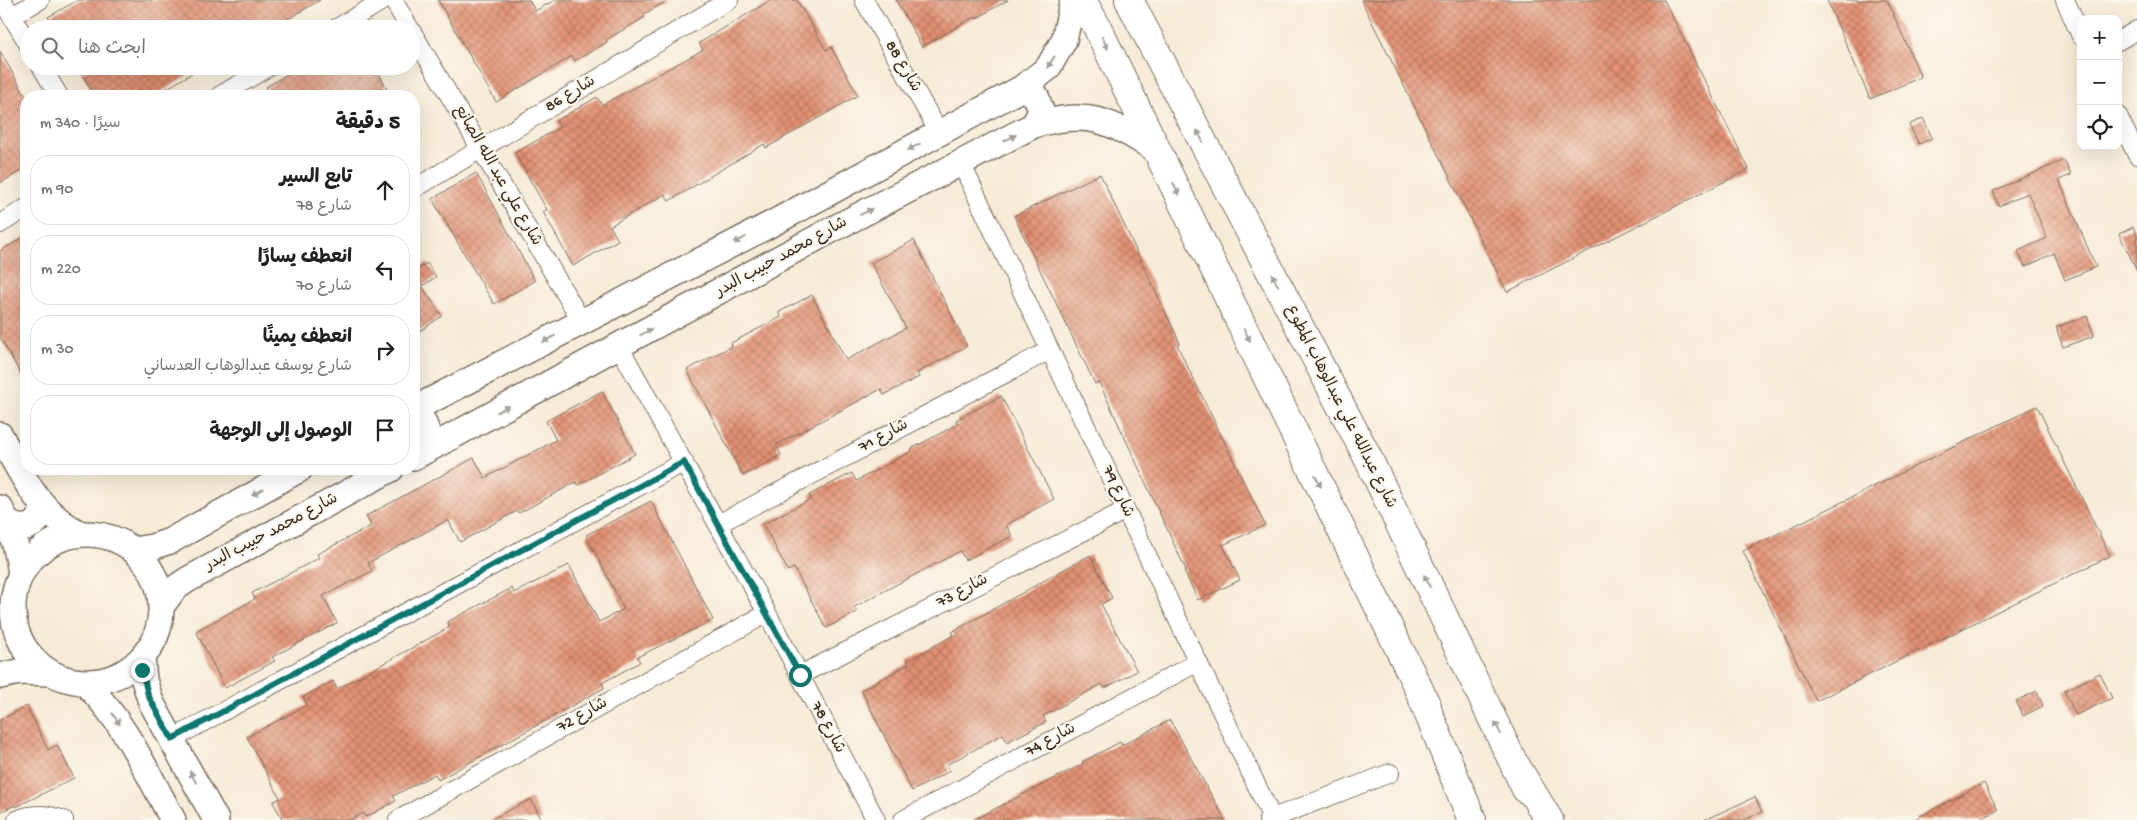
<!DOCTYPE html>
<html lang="ar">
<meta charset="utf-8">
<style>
body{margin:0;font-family:"Gochi Hand","Playpen Sans Arabic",sans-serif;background:#f6f6f6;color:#222;direction:rtl}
.controls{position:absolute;right:15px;top:15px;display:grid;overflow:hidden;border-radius:10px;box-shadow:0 5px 20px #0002}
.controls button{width:45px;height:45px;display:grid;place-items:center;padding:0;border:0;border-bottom:1px solid #e0e0e0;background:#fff;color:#222;font:25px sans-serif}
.stop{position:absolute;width:15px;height:15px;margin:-11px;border:4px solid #0f766e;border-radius:50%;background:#fff}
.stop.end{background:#0f766e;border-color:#fff;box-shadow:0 1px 5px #0008}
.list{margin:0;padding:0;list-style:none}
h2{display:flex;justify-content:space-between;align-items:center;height:65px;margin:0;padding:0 20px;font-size:21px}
h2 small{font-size:16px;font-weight:400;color:#767676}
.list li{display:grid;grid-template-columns:32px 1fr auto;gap:15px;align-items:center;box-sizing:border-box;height:70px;margin:0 10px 10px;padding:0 10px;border:1px solid #e0e0e0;border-radius:20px}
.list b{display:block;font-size:19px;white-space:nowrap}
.list p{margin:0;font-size:16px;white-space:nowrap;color:#767676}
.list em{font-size:16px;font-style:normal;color:#767676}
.icon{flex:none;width:28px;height:28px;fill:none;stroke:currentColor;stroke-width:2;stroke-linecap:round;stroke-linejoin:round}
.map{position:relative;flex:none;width:2137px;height:820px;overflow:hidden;direction:ltr}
.search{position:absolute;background:#fff;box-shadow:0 5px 20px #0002;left:20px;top:20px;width:400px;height:55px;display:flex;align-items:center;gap:12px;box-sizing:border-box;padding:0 18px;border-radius:28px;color:#767676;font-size:19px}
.panel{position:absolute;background:#fff;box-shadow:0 5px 20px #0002;left:20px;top:90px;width:400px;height:385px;border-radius:20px;direction:rtl}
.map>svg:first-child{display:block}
.building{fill:url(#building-cross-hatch)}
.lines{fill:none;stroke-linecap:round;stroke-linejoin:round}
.street-casing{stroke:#7d6e5f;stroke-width:20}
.secondary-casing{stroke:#7d6e5f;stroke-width:28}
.primary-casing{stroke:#7d6e5f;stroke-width:30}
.highway-casing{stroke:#7d6e5f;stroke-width:30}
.street{stroke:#fff;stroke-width:18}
.secondary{stroke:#fff;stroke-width:25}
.primary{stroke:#fff;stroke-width:28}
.highway{stroke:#fff;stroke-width:28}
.oneway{fill:#a79f9a}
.route{stroke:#0f766e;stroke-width:6}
.labels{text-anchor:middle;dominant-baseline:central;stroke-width:4.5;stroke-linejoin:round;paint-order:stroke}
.street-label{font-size:16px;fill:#3b2a1e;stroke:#fbf7ec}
</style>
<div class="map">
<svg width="2137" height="820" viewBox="0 0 2137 820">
<defs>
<pattern id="building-cross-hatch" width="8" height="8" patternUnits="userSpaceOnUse" patternTransform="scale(1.25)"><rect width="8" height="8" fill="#e29072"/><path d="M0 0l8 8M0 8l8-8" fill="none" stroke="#b8765d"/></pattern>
</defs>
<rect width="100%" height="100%" fill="#fbf7ec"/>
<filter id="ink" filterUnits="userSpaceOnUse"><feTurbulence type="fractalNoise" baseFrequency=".02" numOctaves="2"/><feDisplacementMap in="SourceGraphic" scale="10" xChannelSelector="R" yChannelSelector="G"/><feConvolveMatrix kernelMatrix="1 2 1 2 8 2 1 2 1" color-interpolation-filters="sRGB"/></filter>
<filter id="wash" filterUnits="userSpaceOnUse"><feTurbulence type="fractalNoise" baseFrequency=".0096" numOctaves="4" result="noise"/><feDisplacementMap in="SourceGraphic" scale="20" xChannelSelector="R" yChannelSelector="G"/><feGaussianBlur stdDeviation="1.12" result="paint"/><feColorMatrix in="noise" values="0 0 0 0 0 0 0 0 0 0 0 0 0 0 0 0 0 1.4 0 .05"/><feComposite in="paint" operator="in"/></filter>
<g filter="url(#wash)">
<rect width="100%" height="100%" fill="#f7ebd8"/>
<g id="blocks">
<path class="building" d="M78,0H320L271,29H55L48,17Z
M438,0H529L535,11L555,0H669L644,14L645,17L606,40L607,42L575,61L572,56L496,102Z
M771,0H797L826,50L831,47L858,95L766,148L764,144L669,201L665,194L610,226L618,240L573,266L543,212L547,210L515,153L560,127L556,121L597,97L602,105L703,50L699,43Z
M896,0H1008L975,19L974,17L922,47Z
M1361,0H1664L1749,169L1507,292Z
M1827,0H1887L1921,77L1870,99Z
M0,51L26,97V168L0,183Z
M93,66H204L154,96H95L81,73Z
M301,66H375L387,89L374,96H271L266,87Z
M1923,118L1932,138L1919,144L1909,125Z
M2064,160L2071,175L2059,180L2096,267L2065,280L2054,253L2025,267L2018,251L2047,238L2028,193L1999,206L1993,191Z
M476,173L535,281L494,304L432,199Z
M1100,174L1180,343L1177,345L1265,525L1223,545L1240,580L1198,600L1184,571L1186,570L1099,382L1095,384L1014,216Z
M2133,227L2137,235V271L2119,234Z
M26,236V383L0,337V251Z
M914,240L967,346L917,373L919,377L884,395L881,389L776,445L781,455L743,476L687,370L732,346L731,343L781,317L779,312L812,295L846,360L906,328L871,263Z
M427,263L436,277L422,286L442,316L414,335V271Z
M2087,316L2094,336L2063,347L2056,327Z
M602,391L635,454L578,485L576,482L519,513L517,511L460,542L448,520L368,563L372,571L323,596L337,623L272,657L275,661L225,688L196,631L255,599L252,593L319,558L317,554L371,526L366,516L474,458L485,478L556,440L546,421Z
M1001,396L1054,499L1006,525L1012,536L965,560L960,551L854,607L857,612L826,628L794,568L788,571L763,524L811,499L809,495L852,473L856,481L912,451L911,449L958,424L956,420Z
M2037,406L2110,556L1816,701L1743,551Z
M651,501L713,620L637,657L640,662L602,683L604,688L438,780L435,774L393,796L396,801L366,817L364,813L350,820H283L273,802L280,798L247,737L307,705L303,697L333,681L337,689L450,627L447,622L512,588L514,593L569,565L599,622L624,609L586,535Z
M1090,555L1112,598L1101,604L1137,671L1105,688L1102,684L1043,716L1046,722L1007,742L1003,734L946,765L950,771L912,791L861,690L909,664L907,661L954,635L952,632Z
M2100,673L2112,698L2076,715L2064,691Z
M2037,691L2043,706L2023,716L2016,701Z
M27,706L48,750L57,745L74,778L16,807L15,805L0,812V720Z
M1170,720L1225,820H973L1083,764L1082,762L1120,742L1122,745Z
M1984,783L1998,810L1979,820H1913Z
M1755,797L1762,812L1744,820H1704Z
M531,799L542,820H490Z"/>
</g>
</g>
<g filter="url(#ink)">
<use href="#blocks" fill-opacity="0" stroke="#7d6e5f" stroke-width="1"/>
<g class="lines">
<g class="street-casing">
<path id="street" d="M2,0L29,45
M393,0L410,29
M864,0L940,134
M2065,0L2081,36
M12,16L40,0
M335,29L384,0
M411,30L582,322
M2118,41L2137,30
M41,66L59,96
M219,96L270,66
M2118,116L2137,155
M961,163L1273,820
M414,189L729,0
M0,224L26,208
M619,346L767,613L876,820
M718,524L1050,350
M800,675L1126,510
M172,739L684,462
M17,820C33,812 48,814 64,820
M398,820L767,613
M903,820L1198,662
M1268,820L1390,773"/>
</g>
<g class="secondary-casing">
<path id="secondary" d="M1022,88L1036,96L1041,111L1034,125
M414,409L773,223L1022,88L1048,68L1064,40L1073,0
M414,415L423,421L429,437L421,453
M0,435C23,476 37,512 81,534
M414,457L835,228L1034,125C1092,109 1109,121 1158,151
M0,508C12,529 18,551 21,574
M9,523C25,533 40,525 43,506
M13 608a74 74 0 1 1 148 0a74 74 0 1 1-148 0Z
M133,550L152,547L170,541L300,469
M161,607L174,589L187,580L391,469
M142,658L144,680L151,702L216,820
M0,676L19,672L49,673
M85,683C124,721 147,772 173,820"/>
</g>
<g class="primary-casing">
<path id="primary" d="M1082,0L1097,27L1427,706
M1129,0L1367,456L1526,789"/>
</g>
<g class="highway-casing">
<path id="highway" d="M1417,685L1472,820
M1516,766L1549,820"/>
</g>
<use href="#street" class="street"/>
<use href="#secondary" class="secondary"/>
<use href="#primary" class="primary"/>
<use href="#highway" class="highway"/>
</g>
<defs><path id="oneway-solid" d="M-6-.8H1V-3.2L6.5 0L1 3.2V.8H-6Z" transform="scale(1.25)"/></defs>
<g class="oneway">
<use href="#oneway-solid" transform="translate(1105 43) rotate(64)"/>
<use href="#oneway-solid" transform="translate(1051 62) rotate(122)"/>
<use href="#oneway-solid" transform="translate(1200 136) rotate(-118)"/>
<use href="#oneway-solid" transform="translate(1010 138) rotate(-27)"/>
<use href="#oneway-solid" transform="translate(914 147) rotate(152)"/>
<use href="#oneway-solid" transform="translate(1176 189) rotate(64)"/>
<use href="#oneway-solid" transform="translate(866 212) rotate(-27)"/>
<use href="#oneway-solid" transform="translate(740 240) rotate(153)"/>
<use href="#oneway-solid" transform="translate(1275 280) rotate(-118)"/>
<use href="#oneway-solid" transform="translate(646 332) rotate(-28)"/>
<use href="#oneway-solid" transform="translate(1247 335) rotate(64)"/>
<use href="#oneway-solid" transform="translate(549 339) rotate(152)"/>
<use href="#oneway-solid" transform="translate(503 409) rotate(-28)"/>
<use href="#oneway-solid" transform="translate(1318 481) rotate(64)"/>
<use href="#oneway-solid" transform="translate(258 492) rotate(151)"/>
<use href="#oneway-solid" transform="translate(1427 581) rotate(-116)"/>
<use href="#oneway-solid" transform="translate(116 719) rotate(56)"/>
<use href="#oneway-solid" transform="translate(1498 728) rotate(-116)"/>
<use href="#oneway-solid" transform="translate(193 777) rotate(-119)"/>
</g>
</g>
<g class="lines" filter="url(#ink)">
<path class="route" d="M142,670L148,695L172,739L684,462L800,675"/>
</g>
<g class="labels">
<g class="street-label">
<text transform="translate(902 67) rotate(60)">شارع 88</text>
<text transform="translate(571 95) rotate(-31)">شارع 86</text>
<text transform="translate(497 176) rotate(60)">شارع علي عبد الله الصانع</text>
<text transform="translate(782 258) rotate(-29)">شارع محمد حبيب البدر</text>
<text transform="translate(1340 407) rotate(63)">شارع عبدالله علي عبدالوهاب المطوع</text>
<text transform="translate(884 437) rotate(-28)">شارع 71</text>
<text transform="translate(1117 492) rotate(65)">شارع 79</text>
<text transform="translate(272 533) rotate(-28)">شارع محمد حبيب البدر</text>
<text transform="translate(963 592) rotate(-27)">شارع 73</text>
<text transform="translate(583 716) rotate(-29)">شارع 72</text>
<text transform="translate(827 728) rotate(62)">شارع 78</text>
<text transform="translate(1051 741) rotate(-28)">شارع 74</text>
</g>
</g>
</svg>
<div class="controls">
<button>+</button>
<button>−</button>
<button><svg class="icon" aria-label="locate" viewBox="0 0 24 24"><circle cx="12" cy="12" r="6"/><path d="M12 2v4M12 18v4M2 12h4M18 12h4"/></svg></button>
</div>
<div class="stop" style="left:800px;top:675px"></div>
<div class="stop end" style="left:142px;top:670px"></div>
<div class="search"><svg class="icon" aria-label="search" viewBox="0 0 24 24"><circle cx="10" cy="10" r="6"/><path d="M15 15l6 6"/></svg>ابحث هنا</div>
<section class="panel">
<h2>5 دقيقة<small>سيرًا · 340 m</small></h2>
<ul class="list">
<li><svg class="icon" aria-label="ahead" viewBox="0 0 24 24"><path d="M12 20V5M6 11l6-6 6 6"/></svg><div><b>تابع السير</b><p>شارع 78</p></div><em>90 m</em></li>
<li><svg class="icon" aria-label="left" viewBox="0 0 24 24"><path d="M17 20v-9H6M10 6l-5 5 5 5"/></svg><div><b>انعطف يسارًا</b><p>شارع 70</p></div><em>220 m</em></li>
<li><svg class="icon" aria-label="right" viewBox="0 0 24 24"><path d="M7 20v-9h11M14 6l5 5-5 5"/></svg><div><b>انعطف يمينًا</b><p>شارع يوسف عبدالوهاب العدساني</p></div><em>30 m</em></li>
<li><svg class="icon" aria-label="arrive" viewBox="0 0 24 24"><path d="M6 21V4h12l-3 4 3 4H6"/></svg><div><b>الوصول إلى الوجهة</b></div></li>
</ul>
</section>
</div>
